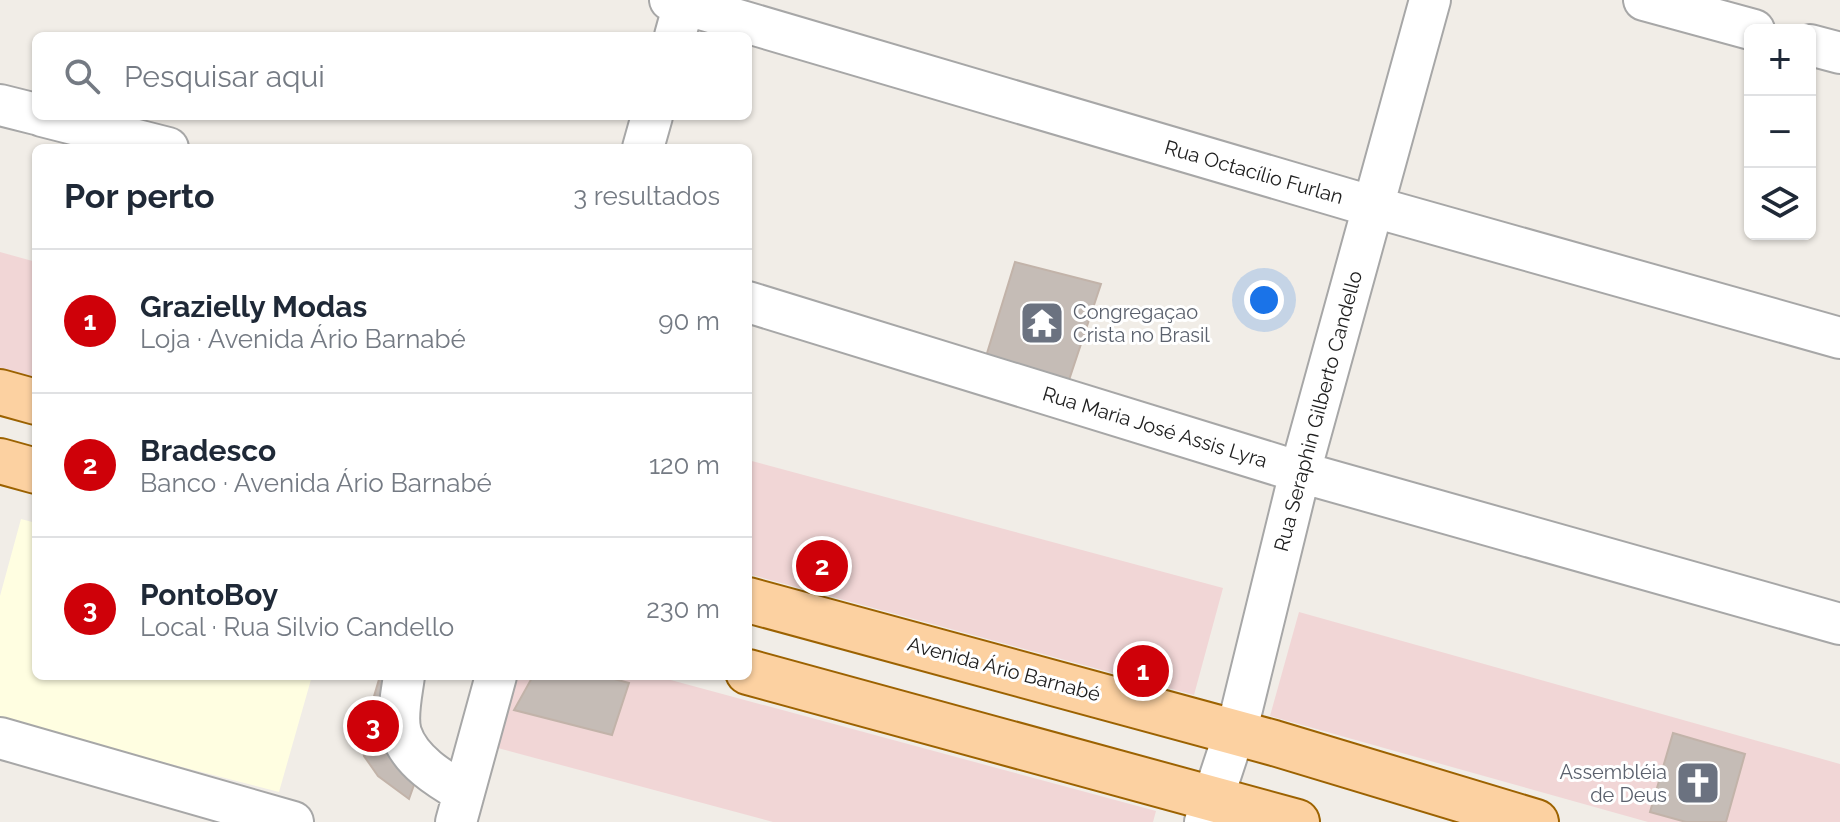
<!DOCTYPE html>
<html lang="pt">
<meta charset="utf-8">
<style>
body{margin:0;font-family:Raleway,sans-serif;background:#f6f6f7;color:#1f2937}
.controls{position:absolute;right:24px;top:24px;display:grid;overflow:hidden;border-radius:12px;box-shadow:0 2px 6px #0004}
.controls button{width:72px;height:72px;display:grid;place-items:center;padding:0;border:0;border-bottom:2px solid #e0e1e3;background:#fff;color:#1f2937;font:40px sans-serif}
.you{position:absolute;left:1264px;top:300px;width:28px;height:28px;margin:-20px;border:6px solid #fff;border-radius:50%;background:#1a73e8;box-shadow:0 0 0 12px #1a73e833}
.badge{display:grid;place-items:center;width:52px;height:52px;border-radius:50%;background:#cf0109;color:#fff;font-size:26px;font-weight:700}
.pin{position:absolute;translate:-50% -50%;border:4px solid #fff;box-shadow:0 2px 8px #0006}
.list{margin:0;padding:0;list-style:none}
h2{display:flex;justify-content:space-between;align-items:center;height:104px;margin:0;padding:0 32px;font-size:34px}
h2 small{font-size:26px;font-weight:400;color:#747a83}
.list li{display:grid;grid-template-columns:52px 1fr auto;gap:24px;align-items:center;box-sizing:border-box;height:144px;padding:0 32px;border-top:2px solid #e0e1e3}
.list b{display:block;font-size:30px;white-space:nowrap}
.list p{margin:0;font-size:26px;white-space:nowrap;color:#747a83}
.list em{font-size:26px;font-style:normal;color:#747a83}
.icon{flex:none;width:44px;height:44px;fill:none;stroke:currentColor;stroke-width:2;stroke-linecap:round;stroke-linejoin:round}
.map{position:relative;flex:none;width:1840px;height:822px;overflow:hidden}
.search{position:absolute;background:#fff;box-shadow:0 2px 6px #0004;left:32px;top:32px;width:720px;height:88px;display:flex;align-items:center;gap:20px;box-sizing:border-box;padding:0 28px;border-radius:12px;color:#747a83;font-size:30px}
.panel{position:absolute;background:#fff;box-shadow:0 2px 6px #0004;left:32px;top:144px;width:720px;height:536px;border-radius:12px}
.map>svg:first-child{display:block}
.commercial{fill:#f1d6d6}
.education{fill:#fffee1}
.building{fill:#c5bcb6;stroke:#c2b3a9;stroke-width:2}
.lines{fill:none;stroke-linecap:round;stroke-linejoin:round}
.minor-casing{stroke:#a7a7a7;stroke-width:44}
.major-casing{stroke:#9c6201;stroke-width:48}
.minor{stroke:#fff;stroke-width:40}
.major{stroke:#fcd1a1;stroke-width:44}
.labels{text-anchor:middle;dominant-baseline:central;stroke-width:6;stroke-linejoin:round;paint-order:stroke}
.street-label{font-size:20px;fill:#202020;stroke:#fff}
.worship-label{font-size:20px;fill:#5b616d;stroke:#fff;text-anchor:start}
</style>
<div class="map">
<svg width="1840" height="822" viewBox="0 0 1840 822">
<rect width="100%" height="100%" fill="#f1ede7"/>
<path class="commercial" d="M0,252L36,262V384L0,374Z
M748,460L1223,588L1194,695L748,574Z
M1299,612L1840,764V822H1648L1270,716Z
M514,676H656L1156,811L1153,822H773L494,747Z"/>
<path class="education" d="M21,519L36,523V676H312L279,792L0,720V596Z"/>
<path class="building" d="M1015,262L1101,284L1067,386L984,363Z
M380,676H396L420,768L409,799L378,776L364,756L354,711L372,703Z
M533,676H603L629,683L612,735L514,710Z
M1673,733L1745,754L1726,822H1686L1650,812Z"/>
<g class="lines">
<g class="minor-casing">
<path id="minor" d="M670,0L1374,207L1840,338
M1644,0L1754,30
M675,36L685,0
M1810,45L1840,53
M0,105L36,114
M42,116L168,148
M643,148L652,116
M748,302L1300,472L1840,624
M404,676C402,692 396,717 401,733C410,761 440,779 464,793
M0,738L293,822
M456,822L496,676
M1205,822L1241,713L1300,472L1430,0"/>
</g>
<g class="major-casing">
<path id="major" d="M0,392L36,402
M0,461L36,471
M748,600L1274,743L1536,822
M748,672L1297,822"/>
</g>
<use href="#minor" class="minor"/>
<use href="#major" class="major"/>
</g>
<defs>
<g id="temple-square" transform="scale(2.3)"><rect x="-9" y="-9" width="18" height="18" rx="4" fill="#6b7280" stroke="#fff"/><path d="M0-6L5-2H3V0L6.5 2.5H4V6H1.5V3h-3V6H-4V2.5H-6.5L-3 0V-2H-5Z" fill="#fff"/></g>
<g id="church-square" transform="scale(2.3)"><rect x="-9" y="-9" width="18" height="18" rx="4" fill="#6b7280" stroke="#fff"/><path d="M-1.2-6h2.4v3.5h3.3v2.4h-3.3V6h-2.4V-.1h-3.3v-2.4h3.3Z" fill="#fff"/></g>
</defs>
<g fill-rule="evenodd">
<use href="#temple-square" x="1042" y="323"/>
<use href="#church-square" x="1698" y="783"/>
</g>
<g class="labels">
<g class="street-label">
<text transform="translate(1254 172) rotate(16)">Rua Octacílio Furlan</text>
<text transform="translate(1318 411) rotate(-75)">Rua Seraphin Gilberto Candello</text>
<text transform="translate(1155 427) rotate(17)">Rua Maria José Assis Lyra</text>
<text transform="translate(1004 669) rotate(15)">Avenida Ário Barnabé</text>
</g>
<g class="worship-label">
<text x="1073" y="312">Congregaçao<tspan x="1073" dy="23">Crista no Brasil</tspan></text>
<text x="1667" y="772" text-anchor="end">Assembléia<tspan x="1667" dy="23">de Deus</tspan></text>
</g>
</g>
</svg>
<div class="controls">
<button>+</button>
<button>−</button>
<button><svg class="icon" aria-label="layers" viewBox="0 0 24 24"><path d="M12 4l9 5-9 5-9-5zM3 14l9 5 9-5"/></svg></button>
</div>
<div class="you"></div>
<div class="pin badge" style="left:1143px;top:671px">1</div>
<div class="pin badge" style="left:822px;top:566px">2</div>
<div class="pin badge" style="left:373px;top:726px">3</div>
<div class="search"><svg class="icon" aria-label="search" viewBox="0 0 24 24"><circle cx="10" cy="10" r="6"/><path d="M15 15l6 6"/></svg>Pesquisar aqui</div>
<section class="panel">
<h2>Por perto<small>3 resultados</small></h2>
<ul class="list">
<li><span class="badge">1</span><div><b>Grazielly Modas</b><p>Loja · Avenida Ário Barnabé</p></div><em>90 m</em></li>
<li><span class="badge">2</span><div><b>Bradesco</b><p>Banco · Avenida Ário Barnabé</p></div><em>120 m</em></li>
<li><span class="badge">3</span><div><b>PontoBoy</b><p>Local · Rua Silvio Candello</p></div><em>230 m</em></li>
</ul>
</section>
</div>
